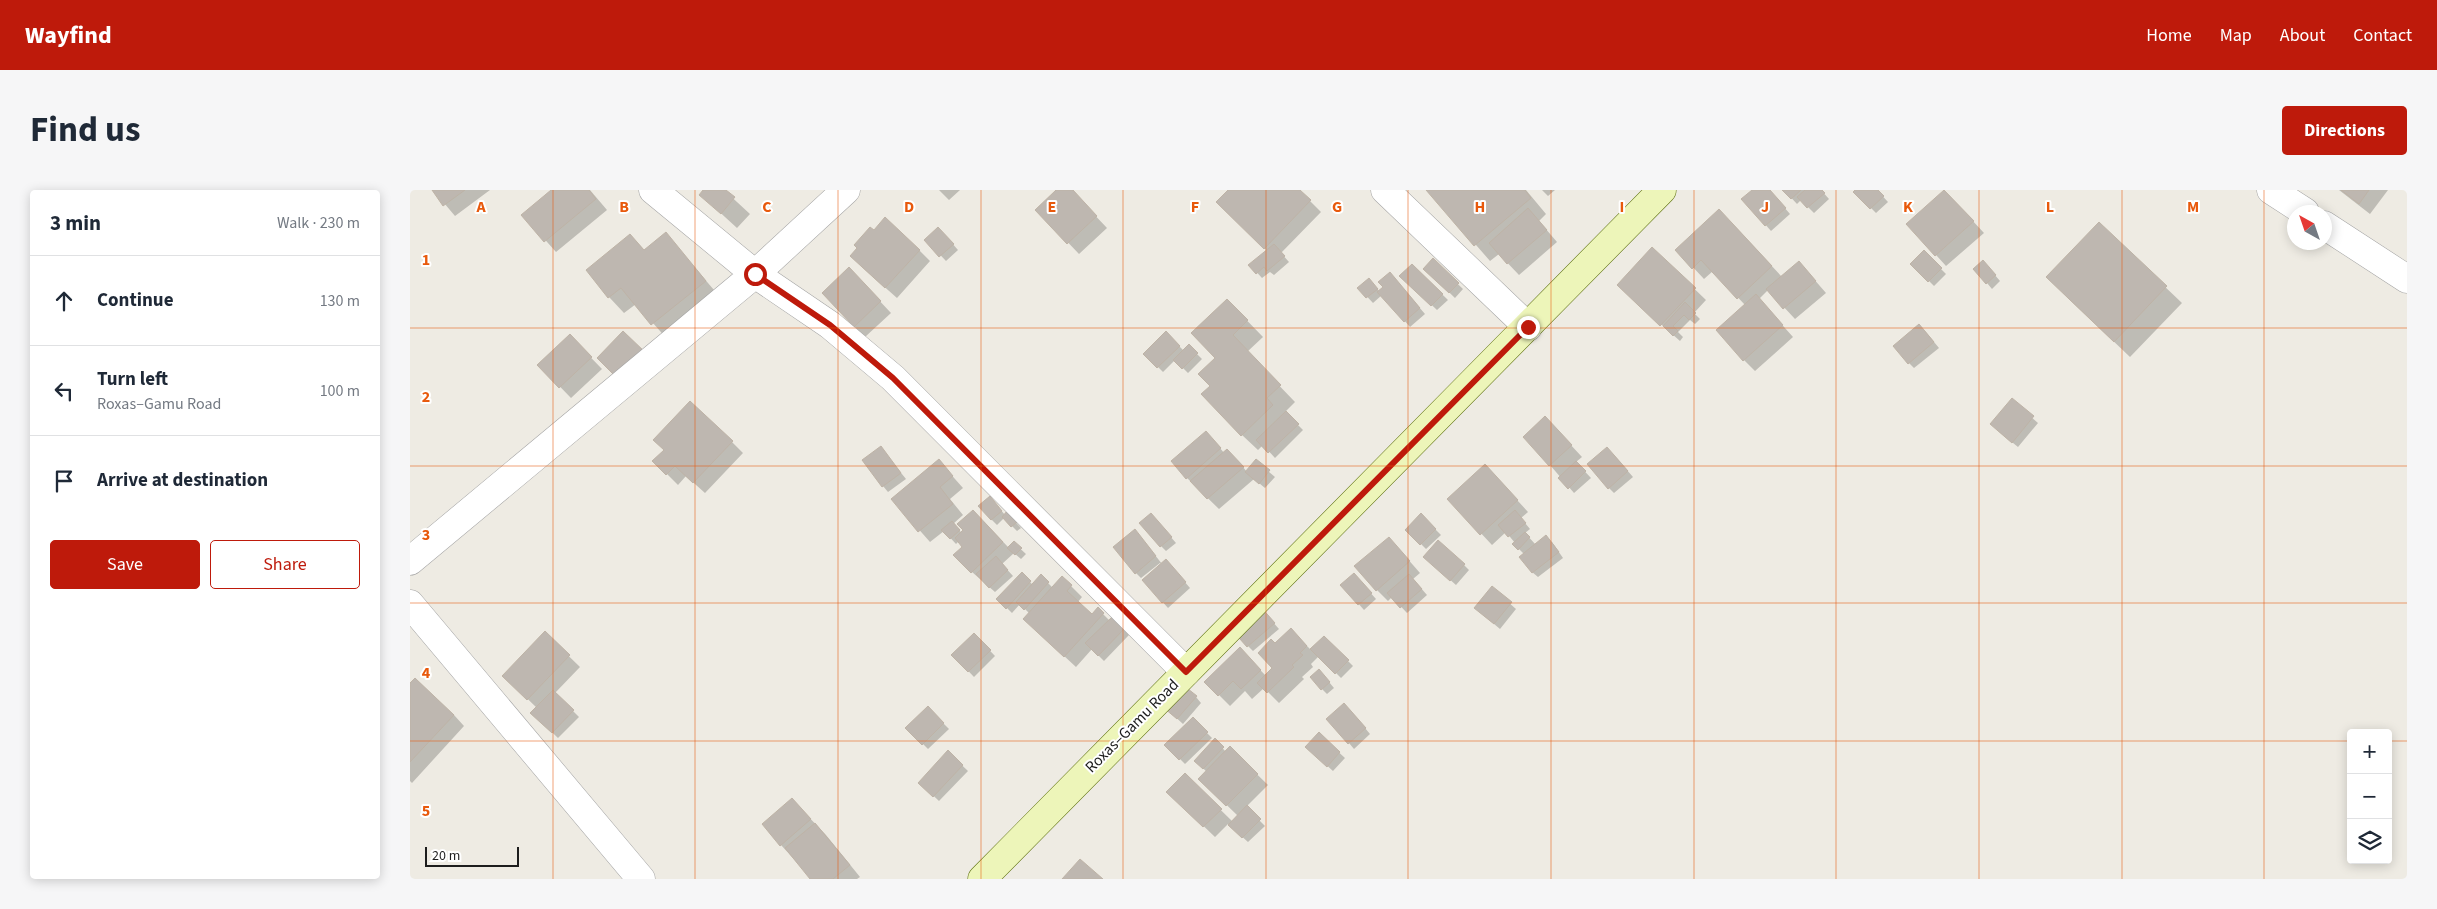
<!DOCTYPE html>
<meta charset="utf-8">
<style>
body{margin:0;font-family:"Source Sans 3",sans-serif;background:#f6f6f7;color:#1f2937}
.controls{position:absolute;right:15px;bottom:15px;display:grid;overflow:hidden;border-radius:5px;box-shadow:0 2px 12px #0003}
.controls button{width:45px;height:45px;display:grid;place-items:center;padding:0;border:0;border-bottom:1px solid #e0e1e3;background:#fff;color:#1f2937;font:25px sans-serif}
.compass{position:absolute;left:1877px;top:15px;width:45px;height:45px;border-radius:50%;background:#fff;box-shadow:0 2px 12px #0003;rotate:320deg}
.scale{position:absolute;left:15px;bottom:12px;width:94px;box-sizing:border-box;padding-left:5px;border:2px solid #1d1d1d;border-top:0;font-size:14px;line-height:18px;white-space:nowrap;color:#1d1d1d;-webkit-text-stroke:4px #fff;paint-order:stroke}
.stop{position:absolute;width:15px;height:15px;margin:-11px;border:4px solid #be1a0b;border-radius:50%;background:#fff}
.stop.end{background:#be1a0b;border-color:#fff;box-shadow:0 1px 5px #0008}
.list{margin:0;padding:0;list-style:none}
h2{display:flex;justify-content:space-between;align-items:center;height:65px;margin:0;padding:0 20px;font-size:21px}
h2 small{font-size:16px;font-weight:400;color:#747a83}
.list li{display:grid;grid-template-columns:32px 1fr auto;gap:15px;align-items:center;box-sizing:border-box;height:90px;padding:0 20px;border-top:1px solid #e0e1e3}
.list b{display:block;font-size:19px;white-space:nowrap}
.list p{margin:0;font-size:16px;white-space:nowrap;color:#747a83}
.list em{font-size:16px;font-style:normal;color:#747a83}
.actions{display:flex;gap:10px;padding:15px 20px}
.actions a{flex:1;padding:11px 0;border:1px solid #be1a0b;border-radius:5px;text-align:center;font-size:18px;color:#be1a0b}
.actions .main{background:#be1a0b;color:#fff}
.icon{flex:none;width:28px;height:28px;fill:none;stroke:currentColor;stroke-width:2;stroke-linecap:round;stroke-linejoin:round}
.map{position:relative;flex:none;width:1997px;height:689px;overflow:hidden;border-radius:5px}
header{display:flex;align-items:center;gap:30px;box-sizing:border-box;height:70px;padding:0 25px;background:#be1a0b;color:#fff}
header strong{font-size:24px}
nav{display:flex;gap:28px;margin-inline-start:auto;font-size:18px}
.intro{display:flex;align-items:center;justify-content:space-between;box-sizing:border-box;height:120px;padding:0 30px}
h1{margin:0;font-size:35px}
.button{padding:12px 22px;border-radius:5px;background:#be1a0b;color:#fff;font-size:18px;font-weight:700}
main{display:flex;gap:30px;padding:0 30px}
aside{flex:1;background:#fff;border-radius:5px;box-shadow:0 2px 12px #0003}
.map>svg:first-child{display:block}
.shadow{fill:#0003}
.building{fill:#beb7b0;stroke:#beb3a6}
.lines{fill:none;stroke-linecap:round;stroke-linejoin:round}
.minor-casing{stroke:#a4a4a4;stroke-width:29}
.tertiary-casing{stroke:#a4a4a4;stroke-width:29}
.secondary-casing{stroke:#5a6d0b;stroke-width:29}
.minor{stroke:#fff;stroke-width:28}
.tertiary{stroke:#fff;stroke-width:28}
.secondary{stroke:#edf5b9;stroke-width:28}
.route{stroke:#be1a0b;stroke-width:6}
.grid{fill:none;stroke:#e8590c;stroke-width:1;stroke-opacity:0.55}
.labels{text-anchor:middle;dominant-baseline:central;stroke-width:4;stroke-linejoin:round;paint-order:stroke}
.street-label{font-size:16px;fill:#1d1d1d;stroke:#fff}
.grid-label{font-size:16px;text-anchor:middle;font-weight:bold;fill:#e8590c;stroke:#fff;stroke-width:4;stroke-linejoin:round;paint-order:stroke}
</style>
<header>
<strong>Wayfind</strong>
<nav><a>Home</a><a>Map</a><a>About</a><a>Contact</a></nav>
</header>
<div class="intro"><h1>Find us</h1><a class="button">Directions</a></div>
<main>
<aside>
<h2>3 min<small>Walk · 230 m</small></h2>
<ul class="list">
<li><svg class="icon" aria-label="ahead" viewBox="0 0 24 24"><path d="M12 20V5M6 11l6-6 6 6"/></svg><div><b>Continue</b></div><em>130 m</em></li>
<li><svg class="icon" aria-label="left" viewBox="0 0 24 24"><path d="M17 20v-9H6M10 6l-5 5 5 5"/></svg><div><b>Turn left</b><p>Roxas–Gamu Road</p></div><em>100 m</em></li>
<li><svg class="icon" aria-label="arrive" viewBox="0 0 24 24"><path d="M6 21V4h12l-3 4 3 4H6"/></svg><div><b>Arrive at destination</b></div></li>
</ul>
<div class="actions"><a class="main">Save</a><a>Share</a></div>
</aside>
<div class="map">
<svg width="1997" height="689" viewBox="0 0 1997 689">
<rect width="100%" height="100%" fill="#eeebe3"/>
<path class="shadow" d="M23,0H80L45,26Z
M143,0H180L197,20L146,62L113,25Z
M295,0H314L340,24L327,38L291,5Z
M529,0H550L539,10Z
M647,0H661L697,38L669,64L627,20Z
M820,0H889L911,22L871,63L879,72L864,85L860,82L852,88L840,75L857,61L808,12Z
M1018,0H1116L1136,24L1129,31L1147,52L1109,85L1089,64L1080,71Z
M1132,0H1145L1138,6Z
M1343,0H1359L1380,24L1361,41L1333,9Z
M1374,0H1411L1419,9L1404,23L1391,10L1387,14Z
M1447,0H1467L1478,12L1466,23L1445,2Z
M1929,0H1978L1960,24Z
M1535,1L1574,43L1536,76L1498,34Z
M1320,31L1372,87L1389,72L1416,103L1385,129L1358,100L1349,109L1383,147L1345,181L1334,170L1335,115L1303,81L1294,89L1267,60Z
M1689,34L1772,113L1720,167L1653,103Z
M256,44L310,107L258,150L226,114L214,123L199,107L220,45L235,61Z
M534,44L548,60L536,71L516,50Z
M449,58L509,60L520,71L487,108L452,77Z
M1242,58L1296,110L1284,123L1290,129L1285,134L1280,130L1268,142L1273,147L1270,151L1219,106Z
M1514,62L1536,84L1524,96L1502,74Z
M1023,70L1053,99L1045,108L1015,79Z
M1002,75L1038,110L1027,120L991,86Z
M1578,77L1590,91L1582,99L1577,93Z
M985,89L1015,124L1000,137L972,105L963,113L949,98L964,95L970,102Z
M450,90L481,123L455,147L444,136Z
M817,110L853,147L837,162L885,212L875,222L893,240L865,268L853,255L848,260L832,245L802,196Z
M1515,141L1529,158L1504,178L1499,173Z
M756,143L774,161L779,156L792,169L778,183L765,170L753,182L735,164Z
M160,146L192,179L161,208L129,175Z
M1602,210L1628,233L1608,257L1587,240Z
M1146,239L1172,267L1166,272L1181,288L1164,303L1140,275Z
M802,248L814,263L828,271L837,282L846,271L865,287L855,298L844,289L809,319L777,288Z
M322,252L333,263L295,303L276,286L268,295L244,271L255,260Z
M471,258L496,289L478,302L473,296Z
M1203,264L1223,287L1204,303L1199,298Z
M529,271L553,298L540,309L553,325L543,334L552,343L574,332L599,358L604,353L616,364L611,369L604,363L592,374L603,386L585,402L562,382L554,357L549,351L546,354L534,341L520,352L482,309Z
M1086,287L1118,322L1111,328L1120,339L1115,343L1126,355L1142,352L1153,368L1128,387L1122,382L1114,364L1104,354L1105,353L1096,342L1082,355L1039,309Z
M585,313L595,325L597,323L611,338L607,341L594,328L587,335L581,329Z
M1011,325L1031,345L1016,359L997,340Z
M746,330L766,353L756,361L751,356Z
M730,346L752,374L761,376L780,398L758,418L733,390L752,374L750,373L731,388L726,383Z
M989,359L1010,383L1003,389L1017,405L997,423L982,407L978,411L967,400Z
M1020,372L1054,375L1059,380L1046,395Z
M612,384L623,395L631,386L643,398L661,396L672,407L667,413L682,425L688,419L700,431L702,428L719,445L694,471L682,459L666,477L626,440L619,423L610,414L602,423L588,409Z
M949,390L966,409L954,420L932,395Z
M1082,398L1106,419L1090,439L1071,423Z
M855,423L869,439L843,461L838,456Z
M881,440L901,460L914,447L943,476L931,488L909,466L901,474L903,477L892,487L894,489L869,513L854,498L842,509L835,501L820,516L796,492L830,459L856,486L864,478L865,455Z
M135,443L170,477L145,503L169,527L148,548L122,523L127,518L94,486Z
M564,444L585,466L564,487L543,465Z
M914,486L924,498L917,504L912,499Z
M0,495L44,525L54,536L2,593L0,591Z
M786,507L791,513L773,534L761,523Z
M518,518L539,539L518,559L497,538Z
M940,520L960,544L944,559L939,553Z
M783,529L802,548L775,574L756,555Z
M909,544L935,568L923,581L902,562Z
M805,550L816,562L820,558L858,595L836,617L855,636L838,652L818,634L805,647L758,602L775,585L822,631L828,626L790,589L797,582L785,571Z
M538,562L558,581L529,611L510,593Z
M393,621L416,645L450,687L447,689H402L371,655Z"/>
<path class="building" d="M22,0H55L33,16Z
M141,0H179L186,9L134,52L111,25Z
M293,0H316L325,7L311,24L289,5Z
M646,0H663L687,26L657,54L625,20Z
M818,0H890L901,10L854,59L806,12Z
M1016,0H1115L1121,8L1064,56Z
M1342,0H1360L1376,18L1355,36L1331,9Z
M1372,0H1391L1381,9Z
M1395,0H1412L1415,3L1397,18L1387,7Z
M1445,0H1468L1474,6L1460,19L1443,2Z
M1534,0L1564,31L1525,66L1496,34Z
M1931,0H1959L1949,14Z
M1118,18L1137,40L1097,74L1079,53Z
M1309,19L1362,76L1327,109L1291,70L1282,79L1265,60Z
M475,27L510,60L475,98L440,66L447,58L444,55L460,37L464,40Z
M1689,32L1757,96L1704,152L1636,87Z
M528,37L544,54L529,67L514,50Z
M256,42L296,91L241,135L211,98L198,108L176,80L220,44L234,60Z
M864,54L875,66L857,81L854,77L846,84L838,75Z
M1242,57L1286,98L1250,136L1207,95Z
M1514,60L1532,78L1518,92L1500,74Z
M1023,68L1049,93L1039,103L1013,79Z
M1573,70L1586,85L1576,94L1563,79Z
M1389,71L1406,91L1373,119L1356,99Z
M1002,74L1033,104L1021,116L989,86Z
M439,77L471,111L444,137L412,103Z
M980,82L1010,118L994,132L967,102L973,97L968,92Z
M959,88L968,99L956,108L947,98Z
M1346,104L1373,135L1333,171L1306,140Z
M817,109L838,130L823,145L871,195L857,208L863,215L831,246L791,204L800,196L788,184L805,168L781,143Z
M1275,112L1286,123L1279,130L1274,125L1263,136L1268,141L1263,146L1253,136Z
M1509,134L1524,152L1498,174L1483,156Z
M213,141L236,163L209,190L187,168Z
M756,141L770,156L747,178L733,164Z
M160,144L182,167L149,198L127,175Z
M779,154L788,163L772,179L763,170Z
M1602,208L1624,226L1602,253L1580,234Z
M280,211L323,251L283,293L265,276L256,285L242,271L254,260L243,250Z
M876,221L889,234L858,263L846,250Z
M1135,226L1162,255L1139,276L1113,247Z
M796,241L811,258L776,289L761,271Z
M471,256L491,283L472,297L452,270Z
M1197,257L1218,281L1198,299L1177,274Z
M817,259L834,277L797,309L780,291Z
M529,269L543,286L530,297L543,314L508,342L481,309Z
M846,269L860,280L849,294L835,282Z
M1166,271L1176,281L1158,299L1148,288Z
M1075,274L1108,310L1070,345L1037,309Z
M580,306L592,321L581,330L568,316Z
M563,320L593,352L561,383L543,365L552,357L545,348L553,340L547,334Z
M1105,320L1116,333L1098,347L1088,335Z
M597,321L607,332L601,337L592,327Z
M741,323L762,347L750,357L729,333Z
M1011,323L1026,339L1010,355L995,340Z
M542,331L550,340L540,349L531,340Z
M725,339L746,366L725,384L703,357Z
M1115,342L1120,347L1108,360L1102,354Z
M1136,345L1149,362L1122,383L1109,367Z
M979,347L1000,371L966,401L944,376Z
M1028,350L1055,374L1040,391L1013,367Z
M604,351L612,358L605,365L597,358Z
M586,366L598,380L579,398L566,384Z
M756,369L776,392L752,413L732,390Z
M612,382L621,391L596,419L586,409Z
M944,383L962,403L948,415L930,395Z
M631,384L639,392L614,420L606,412Z
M999,384L1012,399L990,418L977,403Z
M652,386L662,395L657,401L682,424L688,417L694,423L654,467L613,429Z
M1082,396L1102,412L1084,434L1064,418Z
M850,416L865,433L837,457L822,440Z
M702,427L714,439L688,466L675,453Z
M881,438L897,456L890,463L893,465L882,475L884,477L857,503L847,493L862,478L848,463L861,449L865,453Z
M135,441L160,465L117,510L92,486Z
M564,443L581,460L558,482L541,465Z
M914,446L939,470L925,484L900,459Z
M830,457L851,480L831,499L823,491L808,506L794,492Z
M909,479L920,492L911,500L900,487Z
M5,488L44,525L0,572V493Z
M773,495L787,506L767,529L754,518Z
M143,500L164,520L142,543L120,523Z
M934,513L956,538L938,554L916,529Z
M518,516L534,533L512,555L495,538Z
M783,527L798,542L769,570L754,555Z
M909,542L930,562L917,577L895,557Z
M805,548L814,557L793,579L784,571Z
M820,556L848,584L816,616L788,589Z
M538,560L553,575L523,607L508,593Z
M775,583L812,619L793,637L756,602Z
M382,608L401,629L370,656L352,634Z
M837,615L851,629L832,648L818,635Z
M405,633L440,675L423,689H400L375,658Z
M670,669L693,689H652Z"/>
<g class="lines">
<g class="minor-casing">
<path id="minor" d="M243,0L345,84L420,135L483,188L776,482
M975,0L1118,137
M0,371L345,84L436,0
M0,414L231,689"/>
</g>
<g class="tertiary-casing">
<path id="tertiary" d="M1861,0L1895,22
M1914,35L1997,89"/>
</g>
<g class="secondary-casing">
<path id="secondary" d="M572,689L1252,0"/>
</g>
<use href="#minor" class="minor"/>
<use href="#tertiary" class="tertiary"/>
<use href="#secondary" class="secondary"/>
</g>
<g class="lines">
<path class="route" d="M345,84L420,135L483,188L776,482L1118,137"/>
</g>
<path class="grid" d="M143,0V689M285,0V689M428,0V689M571,0V689M713,0V689M856,0V689M998,0V689M1141,0V689M1284,0V689M1426,0V689M1569,0V689M1712,0V689M1854,0V689M0,138H1997M0,276H1997M0,413H1997M0,551H1941M1978,551H1997"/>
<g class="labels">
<g class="street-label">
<text transform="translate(722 536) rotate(-45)">Roxas–Gamu Road</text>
</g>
</g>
<g class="grid-label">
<text x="71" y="22">A</text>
<text x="214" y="22">B</text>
<text x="357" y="22">C</text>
<text x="499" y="22">D</text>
<text x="642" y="22">E</text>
<text x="785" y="22">F</text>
<text x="927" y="22">G</text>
<text x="1070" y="22">H</text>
<text x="1212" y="22">I</text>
<text x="1355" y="22">J</text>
<text x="1498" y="22">K</text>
<text x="1640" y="22">L</text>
<text x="1783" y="22">M</text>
<text x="16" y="75">1</text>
<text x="16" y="212">2</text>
<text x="16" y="350">3</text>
<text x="16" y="488">4</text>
<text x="16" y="626">5</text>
</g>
</svg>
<div class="controls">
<button>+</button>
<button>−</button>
<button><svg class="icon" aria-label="layers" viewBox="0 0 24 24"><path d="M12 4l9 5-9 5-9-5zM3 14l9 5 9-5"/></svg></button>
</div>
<svg class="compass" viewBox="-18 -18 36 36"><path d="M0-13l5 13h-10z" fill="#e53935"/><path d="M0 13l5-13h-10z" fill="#747a83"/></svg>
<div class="scale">20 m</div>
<div class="stop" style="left:345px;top:84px"></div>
<div class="stop end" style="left:1118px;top:137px"></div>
</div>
</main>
